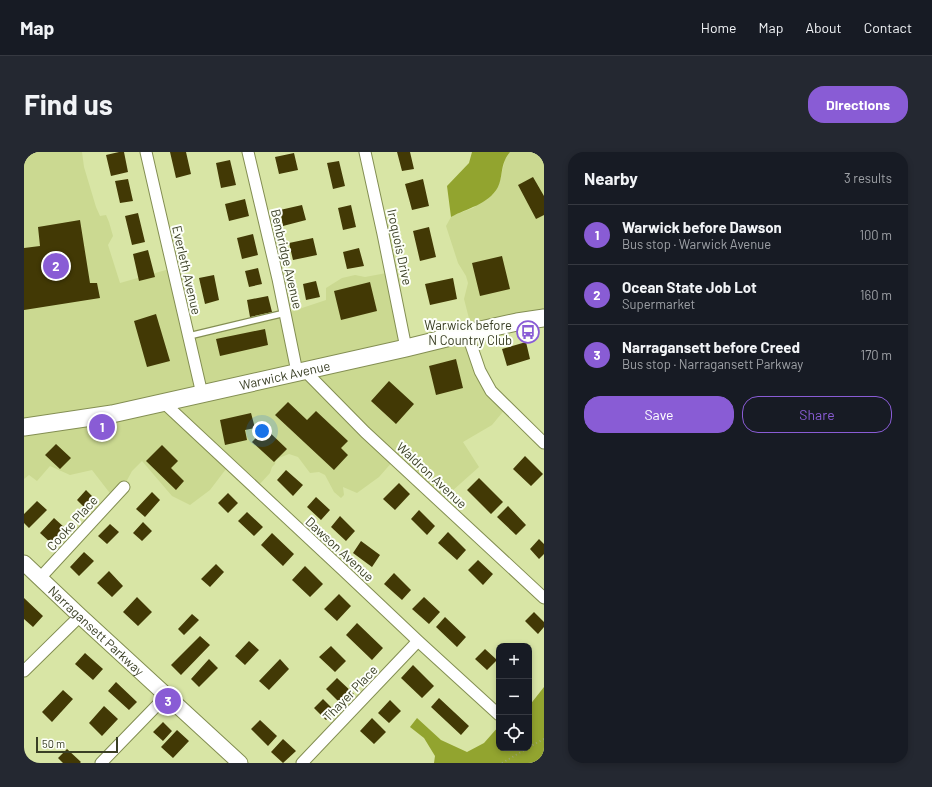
<!DOCTYPE html>
<meta charset="utf-8">
<style>
body{margin:0;font-family:Barlow,sans-serif;background:#242831;color:#f1f3f6}
.controls{position:absolute;right:12px;bottom:12px;display:grid;overflow:hidden;border-radius:8px;box-shadow:0 2px 6px #0003}
.controls button{width:36px;height:36px;display:grid;place-items:center;padding:0;border:0;border-bottom:1px solid #363941;background:#171b24;color:#f1f3f6;font:20px sans-serif}
.scale{position:absolute;left:12px;bottom:10px;width:82px;box-sizing:border-box;padding-left:4px;border:2px solid #3a3f25;border-top:0;font-size:11px;line-height:14px;white-space:nowrap;color:#3a3f25;-webkit-text-stroke:3px #fdfff9;paint-order:stroke}
.you{position:absolute;left:238px;top:279px;width:14px;height:14px;margin:-10px;border:3px solid #fff;border-radius:50%;background:#1a73e8;box-shadow:0 0 0 6px #1a73e833}
.badge{display:grid;place-items:center;width:26px;height:26px;border-radius:50%;background:#895cd5;color:#fff;font-size:13px;font-weight:700}
.pin{position:absolute;translate:-50% -50%;border:2px solid #fff;box-shadow:0 1px 4px #0006}
.list{margin:0;padding:0;list-style:none}
h2{display:flex;justify-content:space-between;align-items:center;height:52px;margin:0;padding:0 16px;font-size:17px}
h2 small{font-size:13px;font-weight:400;color:#9ea1a6}
.list li{display:grid;grid-template-columns:26px 1fr auto;gap:12px;align-items:center;box-sizing:border-box;height:60px;padding:0 16px;border-top:1px solid #363941}
.list b{display:block;font-size:15px;white-space:nowrap}
.list p{margin:0;font-size:13px;white-space:nowrap;color:#9ea1a6}
.list em{font-size:13px;font-style:normal;color:#9ea1a6}
.actions{display:flex;gap:8px;padding:12px 16px}
.actions a{flex:1;padding:9px 0;border:1px solid #895cd5;border-radius:16px;text-align:center;font-size:14px;color:#895cd5}
.actions .main{background:#895cd5;color:#fff}
.icon{flex:none;width:22px;height:22px;fill:none;stroke:currentColor;stroke-width:2;stroke-linecap:round;stroke-linejoin:round}
.map{position:relative;flex:none;width:520px;height:611px;overflow:hidden;border-radius:16px}
header{display:flex;align-items:center;gap:24px;box-sizing:border-box;height:56px;padding:0 20px;background:#171b24;border-bottom:1px solid #363941}
header strong{font-size:19px}
nav{display:flex;gap:22px;margin-inline-start:auto;font-size:14px}
.intro{display:flex;align-items:center;justify-content:space-between;box-sizing:border-box;height:96px;padding:0 24px}
h1{margin:0;font-size:28px}
.button{padding:10px 18px;border-radius:16px;background:#895cd5;color:#fff;font-size:14px;font-weight:700}
main{display:flex;gap:24px;padding:0 24px}
aside{flex:1;background:#171b24;border-radius:16px;box-shadow:0 2px 6px #0003}
.map>svg:first-child{display:block}
.built{fill:#cbd991}
.forest{fill:#92a42f}
.building{fill:#423905}
.lines{fill:none;stroke-linecap:round;stroke-linejoin:round}
.lane-casing{stroke:#838e52;stroke-width:8}
.street-casing{stroke:#838e52;stroke-width:13}
.secondary-casing{stroke:#838e52;stroke-width:17}
.primary-casing{stroke:#838e52;stroke-width:19}
.path{stroke:#9ea876;stroke-width:2;stroke-dasharray:1 3;stroke-linecap:butt}
.lane{stroke:#fff;stroke-width:5.5}
.street{stroke:#fff;stroke-width:11}
.secondary{stroke:#fff;stroke-width:15}
.primary{stroke:#fff;stroke-width:17}
.labels{text-anchor:middle;dominant-baseline:central;stroke-width:4;stroke-linejoin:round;paint-order:stroke}
.street-label{font-size:13px;fill:#3a3f25;stroke:#fdfff9}
.poi-label{font-size:13px;fill:#3a3f25;stroke:#fdfff9;text-anchor:end}
</style>
<header>
<strong>Map</strong>
<nav><a>Home</a><a>Map</a><a>About</a><a>Contact</a></nav>
</header>
<div class="intro"><h1>Find us</h1><a class="button">Directions</a></div>
<main>
<div class="map">
<svg width="520" height="611" viewBox="0 0 520 611">
<rect width="100%" height="100%" fill="#d8e5a5"/>
<path class="built" d="M0,0H58L60,15L72,55L76,64L82,63L85,70L89,84L84,93L96,131L149,116L166,182L260,162L302,148V136L318,126L331,123L341,125L368,120L383,193L441,181L457,217L482,256L468,273L439,290L455,315L418,348L370,308L355,325L333,341L319,335L320,343L317,346L310,340L301,323L295,320L286,321L274,305L265,302L252,307L251,312L248,315L246,321L233,335L205,313L186,338L166,353L148,344L118,309L108,319L92,349L68,318L46,323L26,314L13,329L5,323L0,327Z
M486,0H520V164L448,178L440,147L444,131L442,124L434,111L422,74L427,65L433,62L449,56L474,35L481,8Z"/>
<path class="forest" d="M448,0H486C484,3 482,5 481,8C477,16 478,27 474,35C464,53 443,56 427,65L423,34L445,11Z
M520,535V611H410L411,604L400,586L386,575L393,566L417,588L443,600L460,591L475,574V596H505V554Z"/>
<path class="building" d="M95,0H100L104,20L87,24L82,3Z
M146,0H162L167,22L152,26Z
M373,0H386L390,17L378,19Z
M270,1L274,18L255,22L251,5Z
M206,8L212,33L197,36L192,11Z
M315,9L321,34L309,37L303,11Z
M509,25L520,44V63L512,67L494,33Z
M104,27L109,49L96,51L91,29Z
M399,27L405,54L388,58L381,32Z
M221,47L225,64L205,69L201,52Z
M278,53L282,68L259,74L256,58Z
M327,53L332,75L319,78L314,56Z
M114,61L121,90L108,93L101,64Z
M56,68L66,131H73L76,146L0,158V96L16,94L14,75Z
M405,75L412,105L396,109L389,79Z
M229,82L234,103L218,107L213,86Z
M289,86L293,103L269,108L265,91Z
M335,96L340,114L323,117L319,100Z
M124,98L131,125L115,129L109,102Z
M478,104L486,137L456,144L448,111Z
M234,116L238,132L225,135L221,119Z
M190,123L195,148L181,152L175,126Z
M429,126L433,147L406,153L401,132Z
M292,129L296,145L282,148L279,132Z
M346,130L353,159L317,168L310,139Z
M244,144L248,160L226,165L223,148Z
M132,162L146,209L123,215L110,169Z
M241,177L244,193L196,204L192,187Z
M502,190L506,207L483,214L478,197Z
M432,207L439,236L412,243L405,214Z
M365,229L390,252L372,272L347,249Z
M264,250L283,268L292,259L324,289L317,296L324,303L310,318L251,263Z
M227,261L231,276L221,278L223,288L201,293L196,268Z
M241,276L263,297L250,310L228,290Z
M32,292L47,306L36,317L21,303Z
M138,293L154,309L147,316L160,329L152,338L122,309Z
M501,304L519,322L507,334L489,317Z
M262,318L279,333L269,344L253,328Z
M455,326L479,350L467,362L443,338Z
M375,331L386,342L371,358L359,347Z
M62,338L72,348L63,358L53,348Z
M128,340L136,348L121,365L112,357Z
M204,341L214,351L204,361L194,351Z
M292,345L306,358L297,368L283,355Z
M13,349L23,358L5,376L0,371V362Z
M484,354L502,373L492,383L473,365Z
M395,358L411,374L403,383L387,367Z
M223,360L239,375L230,384L214,369Z
M316,364L331,379L322,389L307,375Z
M30,366L41,376L27,391L16,381Z
M119,370L128,379L118,389L109,381Z
M86,372L95,380L83,392L74,384Z
M424,380L442,398L433,408L414,391Z
M248,381L270,402L259,414L237,393Z
M515,387L520,392V402L515,407L506,397Z
M337,389L356,403L348,415L329,401Z
M60,400L70,409L55,424L46,415Z
M454,408L469,422L459,433L444,418Z
M192,412L200,420L186,435L177,427Z
M281,414L299,432L286,445L268,428Z
M85,419L99,434L88,445L73,431Z
M370,421L387,438L378,448L360,432Z
M315,442L327,454L313,469L300,457Z
M113,445L128,460L114,474L99,460Z
M400,445L416,460L405,472L388,457Z
M0,446L19,464L9,475L0,467Z
M510,460L520,470V475L514,482L501,469Z
M168,462L175,468L160,483L154,477Z
M421,465L442,485L433,495L412,475Z
M333,471L359,496L348,508L322,483Z
M176,484L186,493L157,523L147,513Z
M225,489L235,498L221,513L211,504Z
M307,494L322,509L311,520L295,505Z
M461,497L473,508L463,518L451,507Z
M61,501L79,517L69,528L51,512Z
M185,507L194,516L175,535L167,527Z
M256,507L265,517L245,538L235,529Z
M389,513L410,534L398,546L377,526Z
M313,526L330,542L319,554L302,537Z
M92,530L113,550L105,558L84,539Z
M39,538L49,547L28,570L18,560Z
M415,546L445,574L437,583L407,555Z
M299,547L311,559L302,568L290,556Z
M366,548L377,559L365,571L354,561Z
M80,554L94,567L78,584L65,571Z
M348,566L362,580L350,592L336,579Z
M236,568L253,584L244,594L227,577Z
M139,570L148,579L139,589L129,580Z
M153,578L165,589L149,606L137,595Z
M259,587L272,599L259,611L247,600Z
M43,597L57,610L56,611H39L34,606Z"/>
<g class="lines">
<g class="lane-casing">
<path id="lane" d="M165,184L261,161"/>
</g>
<g class="street-casing">
<path id="street" d="M122,0L133,48L178,242
M224,0L254,127L273,220
M341,0L359,82L382,196
M443,181L456,219L467,239L520,291
M281,219L341,280L520,446
M139,250L320,419L394,489L475,563
M16,426L100,335
M0,519L56,464
M77,611L143,543
M278,611L394,489"/>
</g>
<g class="secondary-casing">
<g id="secondary">
<path id="s1" d="M0,411L56,464L216,611"/>
</g>
</g>
<g class="primary-casing">
<g id="primary">
<path id="s2" d="M0,275L88,262L382,196L443,181L493,170L520,166"/>
</g>
</g>
<path class="path" d="M505,595L520,587
M478,611L504,596"/>
<use href="#lane" class="lane"/>
<use href="#street" class="street"/>
<use href="#secondary" class="secondary"/>
<use href="#primary" class="primary"/>
</g>
<defs>
<g id="bus-ring" transform="scale(1.15)"><circle r="9.5" fill="#fdfff9" stroke="#895cd5" stroke-width="1.5"/><path d="M-5-6H5V4H4V6H2V4H-2V6H-4V4H-5ZM-3.5-4V0h7V-4ZM-3.5 1.2v1.5H-2V1.2ZM2 1.2v1.5H3.5V1.2Z" fill="#895cd5"/></g>
</defs>
<g fill-rule="evenodd">
<use href="#bus-ring" x="504" y="180"/>
</g>
<g class="labels">
<g class="street-label">
<text transform="translate(376 95) rotate(78)">Iroquois Drive</text>
<text transform="translate(263 107) rotate(77)">Benbridge Avenue</text>
<text transform="translate(163 118) rotate(77)">Everleth Avenue</text>
<text stroke="none"><textPath href="#s2" startOffset="266">Warwick Avenue</textPath></text>
<text transform="translate(408 323) rotate(43)">Waldron Avenue</text>
<text transform="translate(48 371) rotate(-48)">Cooke Place</text>
<text transform="translate(316 397) rotate(43)">Dawson Avenue</text>
<text stroke="none"><textPath href="#s1" startOffset="99">Narragansett Parkway</textPath></text>
<text transform="translate(326 541) rotate(-46)">Thayer Place</text>
</g>
<g class="poi-label">
<text x="488" y="173">Warwick before<tspan x="488" dy="15">N Country Club</tspan></text>
</g>
</g>
</svg>
<div class="controls">
<button>+</button>
<button>−</button>
<button><svg class="icon" aria-label="locate" viewBox="0 0 24 24"><circle cx="12" cy="12" r="6"/><path d="M12 2v4M12 18v4M2 12h4M18 12h4"/></svg></button>
</div>
<div class="scale">50 m</div>
<div class="you"></div>
<div class="pin badge" style="left:78px;top:275px">1</div>
<div class="pin badge" style="left:32px;top:114px">2</div>
<div class="pin badge" style="left:144px;top:549px">3</div>
</div>
<aside>
<h2>Nearby<small>3 results</small></h2>
<ul class="list">
<li><span class="badge">1</span><div><b>Warwick before Dawson</b><p>Bus stop · Warwick Avenue</p></div><em>100 m</em></li>
<li><span class="badge">2</span><div><b>Ocean State Job Lot</b><p>Supermarket</p></div><em>160 m</em></li>
<li><span class="badge">3</span><div><b>Narragansett before Creed</b><p>Bus stop · Narragansett Parkway</p></div><em>170 m</em></li>
</ul>
<div class="actions"><a class="main">Save</a><a>Share</a></div>
</aside>
</main>
